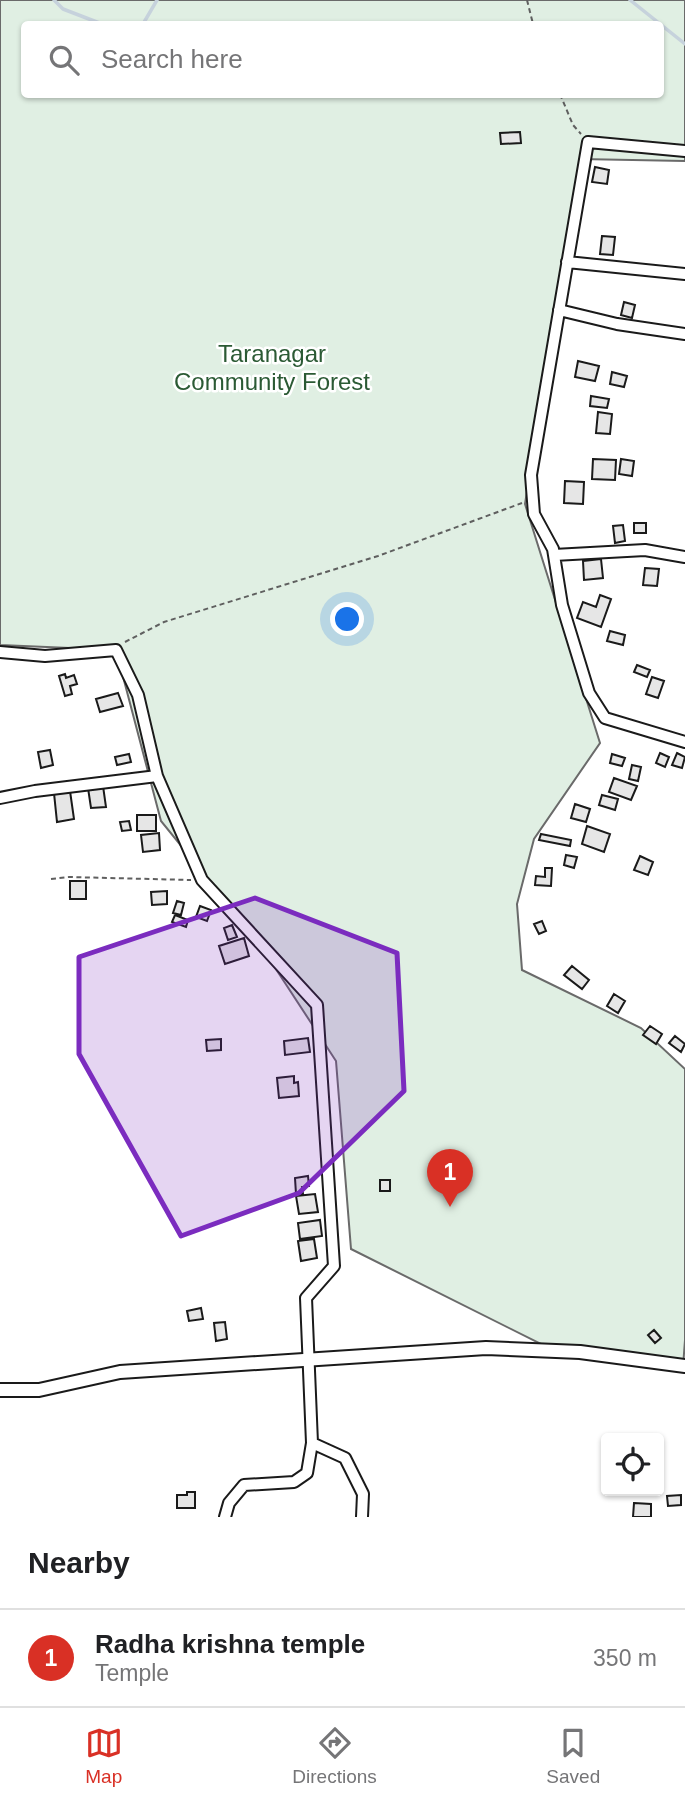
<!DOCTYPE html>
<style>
body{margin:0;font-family:Arial,sans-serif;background:#f2f2f2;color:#202124}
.controls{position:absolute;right:21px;bottom:21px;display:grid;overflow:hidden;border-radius:7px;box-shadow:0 2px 5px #0004}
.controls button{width:63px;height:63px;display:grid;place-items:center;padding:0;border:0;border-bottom:2px solid #e0e0e0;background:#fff;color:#202124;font:35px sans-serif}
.you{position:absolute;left:348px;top:620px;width:24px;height:24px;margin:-18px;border:5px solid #fff;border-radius:50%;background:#1a73e8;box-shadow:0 0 0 10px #1a73e833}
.badge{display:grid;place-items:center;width:46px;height:46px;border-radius:50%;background:#d93025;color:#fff;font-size:23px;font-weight:700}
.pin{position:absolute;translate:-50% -58px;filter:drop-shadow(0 2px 4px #0008)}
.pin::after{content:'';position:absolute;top:37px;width:24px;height:21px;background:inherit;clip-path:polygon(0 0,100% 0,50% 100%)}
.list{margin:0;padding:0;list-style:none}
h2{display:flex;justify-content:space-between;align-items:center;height:91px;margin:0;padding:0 28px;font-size:30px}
h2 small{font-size:23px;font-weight:400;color:#757577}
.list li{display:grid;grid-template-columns:46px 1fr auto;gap:21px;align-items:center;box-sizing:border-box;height:98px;padding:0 28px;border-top:2px solid #e0e0e0}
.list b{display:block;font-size:26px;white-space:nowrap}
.list p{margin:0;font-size:23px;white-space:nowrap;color:#757577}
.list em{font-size:23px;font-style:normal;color:#757577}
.icon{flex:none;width:38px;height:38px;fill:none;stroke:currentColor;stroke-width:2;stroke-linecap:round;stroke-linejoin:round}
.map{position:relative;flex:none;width:685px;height:1517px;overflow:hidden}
.search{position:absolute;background:#fff;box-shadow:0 2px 5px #0004;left:21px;right:21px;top:21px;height:77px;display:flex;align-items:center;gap:18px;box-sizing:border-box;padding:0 24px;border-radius:7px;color:#757577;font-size:26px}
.sheet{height:189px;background:#fff}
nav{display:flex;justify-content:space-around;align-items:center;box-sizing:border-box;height:98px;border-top:2px solid #e0e0e0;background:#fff;font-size:19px;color:#757577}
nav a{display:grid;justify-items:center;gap:4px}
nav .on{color:#d93025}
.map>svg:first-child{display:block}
.green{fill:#e0efe3;stroke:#6a6a6a;stroke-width:2;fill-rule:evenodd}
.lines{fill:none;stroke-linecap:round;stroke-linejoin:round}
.stream{stroke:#c6d2dc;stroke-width:3.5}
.building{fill:#e6e6e6;stroke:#1a1a1a;stroke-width:2}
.minor-casing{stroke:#1a1a1a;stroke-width:14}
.tertiary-casing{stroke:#1a1a1a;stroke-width:16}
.path{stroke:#5f5f5f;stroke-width:2;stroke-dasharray:5 3.5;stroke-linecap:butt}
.minor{stroke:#fff;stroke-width:10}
.tertiary{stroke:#fff;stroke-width:12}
.marked{fill:#7b2cbf;fill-opacity:0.2;stroke:#7b2cbf;stroke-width:5;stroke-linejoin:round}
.labels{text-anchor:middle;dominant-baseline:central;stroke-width:5;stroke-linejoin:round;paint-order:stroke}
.park-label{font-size:24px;fill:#2b5a34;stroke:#fff}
</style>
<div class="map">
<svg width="685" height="1517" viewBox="0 0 685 1517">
<rect width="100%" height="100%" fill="#fff"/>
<path class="green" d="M0,0H685V161L580,159L525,504L600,743L534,839L517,904L522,970L641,1028L685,1069V1340L683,1367L563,1355L351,1249L336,1061L255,937L161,821L116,650L0,645ZM24,24H660V94H24Z"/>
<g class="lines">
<path class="stream" d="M54,0L63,9L102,24
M630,0L685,44
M143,24L157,0"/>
</g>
<path class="building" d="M520,132L521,143L501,144L500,133Z
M595,167L609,170L607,184L592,182Z
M602,236L615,237L613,255L600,254Z
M624,302L635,305L632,318L621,315Z
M578,361L599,366L595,381L575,377Z
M612,372L627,376L624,387L610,384Z
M591,396L609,399L607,408L590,406Z
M598,412L612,414L610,434L596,433Z
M593,459L616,460L615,480L592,479Z
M621,459L634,461L632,476L619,474Z
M565,481L584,482L583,504L564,503Z
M634,523H646V533H634Z
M623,525L625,541L615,543L613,526Z
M601,559L603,578L584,580L583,561Z
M645,568L659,569L657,586L643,585Z
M600,595L611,599L601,627L577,618L583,602L596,607Z
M610,631L625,635L623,645L607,641Z
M637,665L650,670L647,677L634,672Z
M65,674L66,678L74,675L77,684L70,686L72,694L65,696L59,676Z
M652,677L664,681L658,698L646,694Z
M118,693L123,706L100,712L96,699Z
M50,750L53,765L41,768L38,752Z
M660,753L669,757L665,767L656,763Z
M677,753L685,757L682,768L672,765Z
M129,754L131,762L117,765L115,757Z
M612,754L625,758L622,766L610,763Z
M632,765L641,767L638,781L629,779Z
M614,778L637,786L631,800L609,792Z
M103,786L106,807L91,808L88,788Z
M70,791L74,819L57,822L54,793Z
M602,795L618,799L615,810L599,805Z
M575,804L590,809L586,822L571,818Z
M137,815H156V831H137Z
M129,821L131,830L122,831L120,822Z
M587,826L610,834L604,852L582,844Z
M159,833L160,850L143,852L141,835Z
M541,834L571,840L570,846L539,840Z
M566,855L577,857L574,868L564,865Z
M640,856L653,862L648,875L634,870Z
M545,868H552L551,886L535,885L536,876L545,877Z
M70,881H86V899H70Z
M167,891V904L152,905L151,892Z
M177,901L184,903L181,915L173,913Z
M200,906L211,910L207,921L196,917Z
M175,915L188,920L186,927L172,922Z
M542,921L546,931L539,934L534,924Z
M232,925L237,937L228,940L224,928Z
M244,938L249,956L225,964L219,946Z
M572,966L589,980L582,989L564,975Z
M614,994L625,1001L618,1013L607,1006Z
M650,1026L662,1034L656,1044L643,1035Z
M675,1036L685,1044L681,1052L669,1043Z
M308,1038L310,1052L285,1055L284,1041Z
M221,1039V1050L207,1051L206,1040Z
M294,1076V1083L298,1082L299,1096L279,1098L277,1078Z
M308,1176L309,1186L302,1187L303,1194H296L295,1178Z
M380,1180H390V1191H380Z
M315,1194L318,1212L299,1214L296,1196Z
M320,1220L322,1236L300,1239L298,1223Z
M314,1239L317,1258L301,1261L298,1241Z
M201,1308L203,1319L189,1321L187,1311Z
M225,1322L227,1339L216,1341L214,1323Z
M654,1330L661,1338L655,1343L648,1335Z
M187,1492H195V1508H177V1495H187Z
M681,1495V1505L668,1506L667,1496Z
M634,1503L651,1504V1517H633Z"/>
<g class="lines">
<g class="minor-casing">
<path id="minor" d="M685,151L588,142L531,475L534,514L553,549L562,605L589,693L605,718L685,742
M567,262L685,274
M559,310L617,324L685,334
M554,555L645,550L685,557
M0,652L45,656L116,650L138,695L157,776L202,880L317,1005L334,1266L306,1298L312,1443L307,1473L294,1482L244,1485L229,1503L225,1517
M0,798L35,791L157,776
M312,1443L345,1458L363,1494L362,1517"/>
</g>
<g class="tertiary-casing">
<path id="tertiary" d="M0,1390H39L120,1372L486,1348L580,1352L685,1366"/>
</g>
<path class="path" d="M527,0L533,24
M560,94L573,125L581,134
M125,642L164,622L378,556L522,503
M51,879L69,877L191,880"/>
<use href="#minor" class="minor"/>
<use href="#tertiary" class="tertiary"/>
</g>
<path class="marked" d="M255,898L397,953L404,1091L299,1193L181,1236L79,1054V957Z"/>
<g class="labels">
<g class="park-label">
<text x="272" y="353">Taranagar<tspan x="272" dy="28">Community Forest</tspan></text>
</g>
</g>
</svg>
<div class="controls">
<button><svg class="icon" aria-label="locate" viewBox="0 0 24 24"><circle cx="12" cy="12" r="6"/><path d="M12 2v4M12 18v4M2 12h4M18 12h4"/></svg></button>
</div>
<div class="you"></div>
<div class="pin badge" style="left:450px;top:1207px">1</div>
<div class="search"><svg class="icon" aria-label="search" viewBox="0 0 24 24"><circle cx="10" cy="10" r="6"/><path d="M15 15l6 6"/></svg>Search here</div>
</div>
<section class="sheet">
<h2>Nearby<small></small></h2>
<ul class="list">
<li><span class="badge">1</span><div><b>Radha krishna temple</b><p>Temple</p></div><em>350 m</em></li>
</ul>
</section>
<nav>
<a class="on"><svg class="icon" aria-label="map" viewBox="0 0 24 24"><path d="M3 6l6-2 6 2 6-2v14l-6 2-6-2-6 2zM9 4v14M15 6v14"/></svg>Map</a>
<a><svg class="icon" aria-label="directions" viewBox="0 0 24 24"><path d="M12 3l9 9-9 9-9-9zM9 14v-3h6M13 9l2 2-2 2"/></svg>Directions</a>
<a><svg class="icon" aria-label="saved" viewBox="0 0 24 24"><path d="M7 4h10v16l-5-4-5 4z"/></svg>Saved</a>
</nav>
